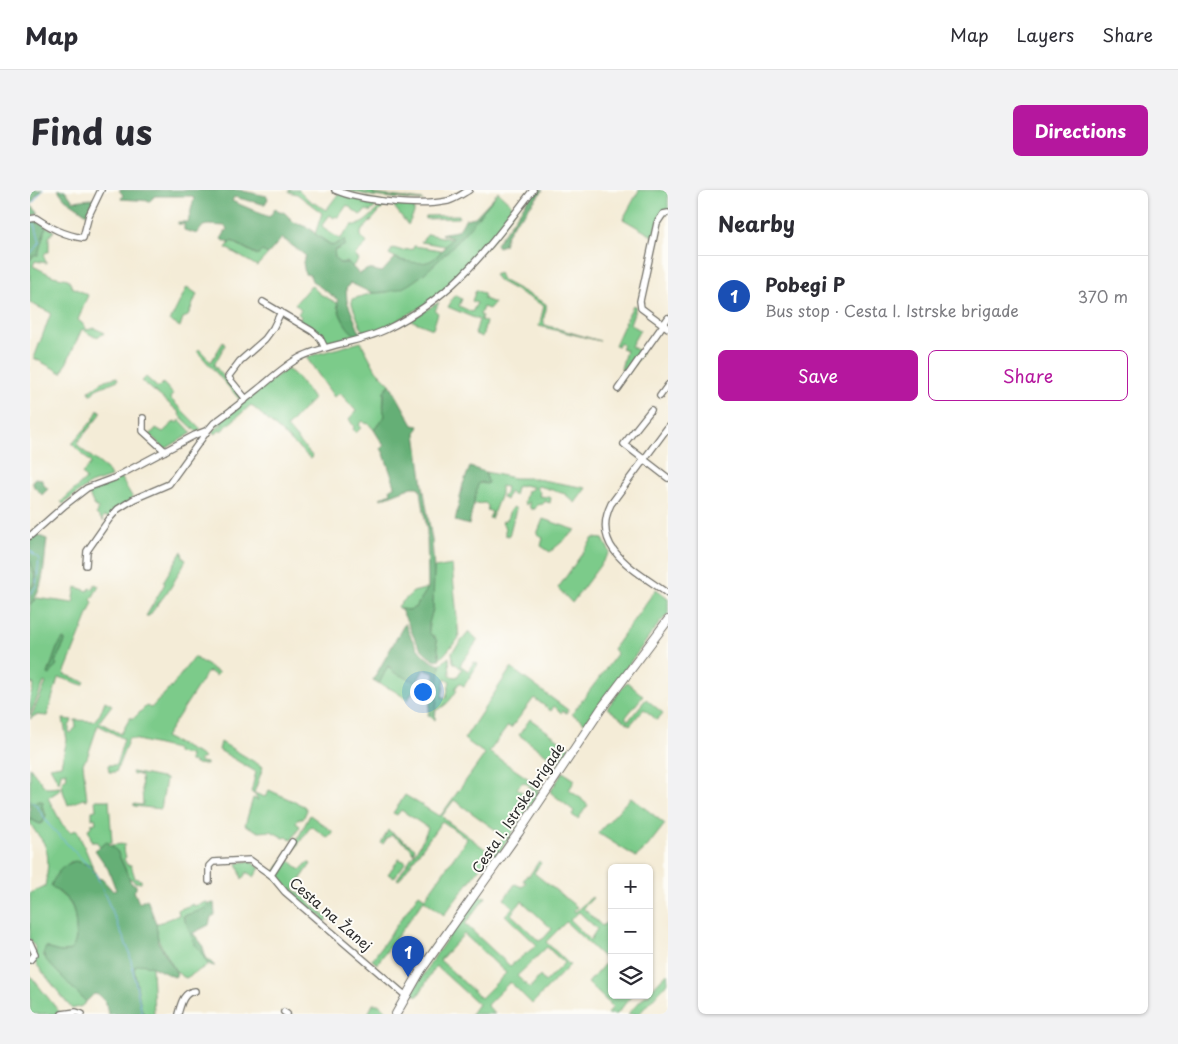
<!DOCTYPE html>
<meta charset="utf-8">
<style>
body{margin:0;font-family:"Playpen Sans",sans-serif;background:#f2f2f3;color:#2b2b33}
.controls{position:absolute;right:15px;bottom:15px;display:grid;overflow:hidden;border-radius:8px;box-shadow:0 1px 4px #0004}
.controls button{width:45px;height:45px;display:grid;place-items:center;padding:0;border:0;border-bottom:1px solid #e1e1e2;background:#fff;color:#2b2b33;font:25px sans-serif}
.you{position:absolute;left:392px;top:501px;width:18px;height:18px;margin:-12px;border:4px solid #fff;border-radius:50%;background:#1a73e8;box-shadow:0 0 0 8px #1a73e833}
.badge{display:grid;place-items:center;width:32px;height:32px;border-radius:50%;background:#b5179e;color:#fff;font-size:16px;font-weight:700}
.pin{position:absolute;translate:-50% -41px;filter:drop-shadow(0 1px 2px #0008)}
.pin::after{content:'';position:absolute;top:26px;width:18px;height:15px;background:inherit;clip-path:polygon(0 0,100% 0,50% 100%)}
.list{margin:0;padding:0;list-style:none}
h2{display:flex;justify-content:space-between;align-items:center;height:65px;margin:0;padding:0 20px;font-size:21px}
h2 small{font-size:16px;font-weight:400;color:#7c7c81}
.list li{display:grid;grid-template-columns:32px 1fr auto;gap:15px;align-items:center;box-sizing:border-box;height:80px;padding:0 20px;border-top:1px solid #e1e1e2}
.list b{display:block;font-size:19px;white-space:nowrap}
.list p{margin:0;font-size:16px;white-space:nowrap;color:#7c7c81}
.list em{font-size:16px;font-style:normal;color:#7c7c81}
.actions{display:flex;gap:10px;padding:15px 20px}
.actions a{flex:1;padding:11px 0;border:1px solid #b5179e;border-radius:8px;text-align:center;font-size:18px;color:#b5179e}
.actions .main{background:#b5179e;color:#fff}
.icon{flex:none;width:28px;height:28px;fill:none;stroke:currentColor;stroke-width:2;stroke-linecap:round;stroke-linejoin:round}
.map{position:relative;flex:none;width:638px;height:824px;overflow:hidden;border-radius:8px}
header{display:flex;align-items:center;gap:30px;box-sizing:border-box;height:70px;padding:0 25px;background:#fff;border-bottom:1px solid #e1e1e2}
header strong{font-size:24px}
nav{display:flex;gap:28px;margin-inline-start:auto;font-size:18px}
.intro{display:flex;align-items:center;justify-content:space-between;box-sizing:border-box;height:120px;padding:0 30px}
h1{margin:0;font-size:35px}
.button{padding:12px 22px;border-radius:8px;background:#b5179e;color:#fff;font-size:18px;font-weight:700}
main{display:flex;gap:30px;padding:0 30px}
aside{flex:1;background:#fff;border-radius:8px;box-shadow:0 1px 4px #0004}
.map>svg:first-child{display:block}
.green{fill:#7ccb8a;stroke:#547b5a;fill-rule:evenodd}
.forest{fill:#65af76;stroke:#486d50}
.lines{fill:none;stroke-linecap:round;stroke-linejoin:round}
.stream{stroke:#73b4e7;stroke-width:1}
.minor-casing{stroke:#716f67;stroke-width:8}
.tertiary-casing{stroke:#716f67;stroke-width:10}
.minor{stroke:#fff;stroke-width:5.5}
.tertiary{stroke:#fff;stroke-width:8}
.labels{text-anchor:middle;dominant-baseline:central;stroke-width:4;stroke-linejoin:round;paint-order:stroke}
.street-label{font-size:14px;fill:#2b2b2b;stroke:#fdfcf7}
</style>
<header>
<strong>Map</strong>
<nav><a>Map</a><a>Layers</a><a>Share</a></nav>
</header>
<div class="intro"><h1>Find us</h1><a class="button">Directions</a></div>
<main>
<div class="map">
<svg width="638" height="824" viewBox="0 0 638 824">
<rect width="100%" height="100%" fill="#fdfcf7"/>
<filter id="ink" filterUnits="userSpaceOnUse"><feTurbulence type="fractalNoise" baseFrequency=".02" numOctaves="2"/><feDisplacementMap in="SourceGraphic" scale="10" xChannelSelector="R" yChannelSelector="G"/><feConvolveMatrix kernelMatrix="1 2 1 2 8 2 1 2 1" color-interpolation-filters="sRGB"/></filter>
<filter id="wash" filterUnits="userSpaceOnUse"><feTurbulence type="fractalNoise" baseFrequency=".0096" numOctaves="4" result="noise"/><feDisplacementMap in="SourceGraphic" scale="20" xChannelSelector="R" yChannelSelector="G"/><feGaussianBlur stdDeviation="1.12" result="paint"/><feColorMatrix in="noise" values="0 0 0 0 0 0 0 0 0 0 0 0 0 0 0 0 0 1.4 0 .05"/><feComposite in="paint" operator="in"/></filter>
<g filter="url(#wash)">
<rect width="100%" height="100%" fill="#f4ecd7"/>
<path class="green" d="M259,0H269L279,10L296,20L309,3L351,12L340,22L337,20L330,25L317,15L308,28L306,26L304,28L300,25L292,35L294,39L310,49L322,35C336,36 345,20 355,12L357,13L331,42V46L337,53L325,65L329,70L322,77L317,72L309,73L305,68L304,61L315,55L314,50L303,56L285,44L292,23L267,4L259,2Z
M313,0H332L336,3L338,0H344L343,4L393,10V11L342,6Z
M609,0H636V2L638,3V23L632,25L624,47L593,29Z
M468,2L486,19L459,55L405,109L352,140L334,146L322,114V109L343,103L356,102L388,88L427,50Z
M362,14L384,15V23L378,35Z
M429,25V28L395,29L396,26Z
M16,36L24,41L19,47V62H16C13,66 14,69 17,73L5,71L3,76L23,86L38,89L42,97L58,105L48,130L52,133L57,140L64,138L75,143C64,150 62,145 52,139L32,183L4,168L21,123L0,113V71L11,52Z
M398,44L421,49L415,56L391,52Z
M201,51L227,65L232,60L238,64L227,76L196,58Z
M384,56L411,60V62C408,65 405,69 402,71C391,78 370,71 359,64L363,58L373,61L374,60L383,59Z
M469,83L472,90L516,114C518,121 511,128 515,135L570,151L509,136L514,116L469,91L464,85Z
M281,95L290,104L307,113C309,126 318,143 331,146L330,147L300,156L296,155L288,144L269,130L271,126L268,124L271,119L265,114Z
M157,97L167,104L158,126L153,128L150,137L140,131Z
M446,100L454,104V109L464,113L459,119L453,117L450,125L452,126L451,130L456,132L452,147L445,144L449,130L418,117L421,112L420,111L425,105L432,109L429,116L442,122L447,113L442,111Z
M409,112L405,121L408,123L403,139L380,130Z
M603,115L606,117L600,134L610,140L601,156L612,163L598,183L591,179L596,160L591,158L593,155L590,153L588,156L585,155Z
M193,152L195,155L184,175L211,207V211L167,161L169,159L181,172Z
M331,152L346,180L360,194L354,201C354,209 352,218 355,225L344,240L338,233L336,234L333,231L329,234L331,238L326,243L323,239L324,237L319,229L326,221L310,203L304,207L276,167Z
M256,179C267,183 276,199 283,209L257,237L283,267L281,269L221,215L191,241L190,240L186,244L182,241L193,234L192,233L183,236Z
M87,187L88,190L66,199L61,205L59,201L75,190Z
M116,187L128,198L133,193L143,204L140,208L171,239L167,242L149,225L150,223L112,191Z
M68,220H70L71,224L47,253L50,258L77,279L81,287L60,294L33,314L31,312L56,289L52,284L61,273L42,254L63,230Z
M150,230L162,243L135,259L120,245L126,238L133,242L145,231L148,233Z
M455,282L484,288H501L556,298L545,313L535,304L509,296L506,298L510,302L509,306L519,307L521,308L520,313L514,311L513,314L507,315L505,319H501L499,316V311L496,315L494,313L497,301L502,299L503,297L493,295L486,297L484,306L479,302L476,310L472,307L475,304L476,297L471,296V304L461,329L459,328L462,322L457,320L458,316L455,313L443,314L448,293L457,294L458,292Z
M91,288L103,308L78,328L75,326L72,329L74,332L66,324L69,319L64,315L57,301Z
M484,317L486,319L479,346L475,345V338L472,332L477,329L480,320Z
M513,329L546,340L520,362L511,356L513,348L507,344Z
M563,348L573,349L580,362L542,413L528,398Z
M152,361L153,368L156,370L141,397L119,426H116L133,397L135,393L133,392Z
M0,370C5,380 6,390 0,400Z
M422,375L429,448L410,469L405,447L399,443V433L403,419L404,378Z
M65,394L69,396L61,410L63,412L34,484L55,492L53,495C44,493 37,488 28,488L17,526L6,525L0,529L16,493L14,492L0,525V507L4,494L0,493V415L7,408L43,413L46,397L58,401L60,398L63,399ZM35,452L25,472L27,474L18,484L27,458Z
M398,398L386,417L379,420L370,419L368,416L383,402Z
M626,399L638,408V424L628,435L555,533L542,524L587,464L583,459Z
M439,442L448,450L430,475L438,481L444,472L448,474L434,496L429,493L425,499L427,500C422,508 416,517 406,520L410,475L419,467L420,486L427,487L432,479L423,472L422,462ZM415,489L420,491L416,508L412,507Z
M164,467L189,483L186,486L179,481L176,484L135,547L172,566L174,568L169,570L170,572L176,573V575L165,574L164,572L159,571L160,565L148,563L145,559L99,548L86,582H79L78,575H86L94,549L68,535L57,568L53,573L57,610L54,609L38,615L33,601L32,591L37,588L36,582L31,583L29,593L20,577L31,575L37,550L33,529L42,530L41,533L39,536V543H41L46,537L45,530L64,531L70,524L75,511L82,515L69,532L91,544L100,528H104L116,516L121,518L142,496Z
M357,476L374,487L381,489L387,493L378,510L363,500L348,493Z
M481,478L538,520L537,523L533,521L531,523L524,516L521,521L504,508L481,538L478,536L459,562L512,598L508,600L493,592L487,598L494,604L499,597L509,602L459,678L453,674L414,725L394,710L347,774L342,770L388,705L389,704L395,708L437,649L412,631L369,690L367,689L390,655L398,638L371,620L367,625L363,623L375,605L409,626L411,625L455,564L434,549ZM424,610L474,646L462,664L417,631L412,626Z
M597,492L613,506L595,528L599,530L616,509L633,523L627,530L614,519L600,535L577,518Z
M500,529L539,557L528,573L489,545Z
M191,552L233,577L224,603L235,607L239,600L274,616L277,620L273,629H268L266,633L270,636L262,650L257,647L254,648L241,641L229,642L215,635L223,608L228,610L225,605L221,602L226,582L189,560Z
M0,577L14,596L17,598L30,597V600L18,608L32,634L40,642L47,640L62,675C54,676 48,670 40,672L23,697C29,704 38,708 42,717C45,723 45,730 46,736C48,761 38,768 16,757L17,771L56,812L52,816L42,819L3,770L6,759L0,749V703L15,696C17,685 20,668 15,656C12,647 0,639 0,629L10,634L13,632L16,625L10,611L3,612L0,610Z
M102,582L136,589L131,619L104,616V614L111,615L113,614L111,586L107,584L103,585Z
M533,582L545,590L539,600L552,609V610L558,615L548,629L542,625L544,621L520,602Z
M601,607L635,634L617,657L606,667L568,643Z
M65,610H79L82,652L70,657L67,652H62L58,639L61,637V634L66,633L65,628L62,629V621L66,620Z
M280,625L303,642L298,648L281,636L258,669L270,680L278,672L281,674L264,699L298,728L294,733L290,730L292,727L290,724L286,726L261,704L245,687L244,684L269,646Z
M358,640L385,658L383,663L380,657L362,645L357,648L353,654L351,653Z
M95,654L93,658L96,667L94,669L97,675H101L105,688L111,690V693L104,692L102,689H100L87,661L81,658L80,655Z
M369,669L376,672L364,688L358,684Z
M219,671L230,678L224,687L217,682L212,689L207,673Z
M509,671L511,673L504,683L547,717L544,720L545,722L562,707L563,708L553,718L572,736L582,728V756L579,762L582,763V805H602L587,824H577L583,817L558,793L577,771L536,732L516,752L540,775L502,814L480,792L457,815L465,824H441L448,814L406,776L388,806L382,804C401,769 425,738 448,706L456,707L435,734L480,776L507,755L475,725L483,717L474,709L485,694L492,697L496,692L493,691L497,685L499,686ZM492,711L522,739L514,748L509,751L481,724ZM549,722L567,739L560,750L540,730ZM434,744L476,783L451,808L410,770ZM517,757L534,773L515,792L510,786L500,798L487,786Z
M177,712L178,714L172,720L153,727L178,775L156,788C146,784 145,779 140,771C131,754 127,753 126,733H129L149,725L148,720L163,714L164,716Z
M108,774L117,775L122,777L124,824H114L111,818L104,779L105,776Z
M637,783L638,792L609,824H598L616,805H619V802Z
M0,785L27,819L32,824H0Z
M343,814H348L355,819L352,824H338Z"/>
<path class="forest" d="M0,0H13L5,8L1,15L9,23L0,27Z
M28,0H35L43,11L61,9L68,6L57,24L35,9Z
M89,0H208L237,6L238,9L235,14H232L204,7L202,11L239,27L245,19L255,23L264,32L281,39L285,44L302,56L314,50L315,55L304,61L305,68L309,73H319L329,84L338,79L352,82L365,68C370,71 375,71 381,72C406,76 407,64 422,48L411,44C425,40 428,45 435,29L445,27L465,6C445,32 401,85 372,98C364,101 354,103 345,103C337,102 328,96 320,93L316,99L317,111L331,146C328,145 325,145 323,143C315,138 306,118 308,110L282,91L280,85L275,84L273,72L276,66L252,48L238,64L232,61L228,65L202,51L199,53L191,49L197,39L195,36L178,35L173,36L167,44L154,40V34H148V32H158L164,8L162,6H125L120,11L91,9L93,5Z
M505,0H513L493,25L486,30L477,44L474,55L468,57L466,54Z
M0,30H7L16,36L8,65L3,66L0,71Z
M360,194L383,235L389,236L386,243L393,296L402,350L404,380L403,419L399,433V443L406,449L410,469L405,470C381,455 384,440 370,419L379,420L386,417L398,398L397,341L391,301L388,297H382L351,309L350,308L361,303L360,299L365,296L354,264L351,258L354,256L344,240L355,226C352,218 355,209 354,201Z
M440,277L455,282L458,292L457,294L450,292L448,294L439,335L425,331L433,294Z
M5,288L11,289L15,296L18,299L12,305L4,297L2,291Z
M4,344L17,349C14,370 15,399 0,415V400L4,394L5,384L0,370V349Z
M375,433C382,451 390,468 410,475L405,530L398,525L405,484L394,479L387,493L363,482L360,477L358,476L350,492L348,493L343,490Z
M33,449L35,450V452L25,472L27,474L20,485L18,484L27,458Z
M0,610L3,612L12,611L13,612L12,618L16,625L13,632L10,634L0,629Z
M77,652L87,661L101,693L106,695V699L104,701L109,713L117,709L126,733L128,752L147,784L145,787C133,784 117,770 105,776L104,779L111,818L114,824H78C76,815 75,805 64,804L56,812L17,771L13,764L16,757C37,768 48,761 46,737C45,730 45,721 41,714C37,708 27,700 21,696C26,683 31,676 45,671L59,675H62L68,688L72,689L83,701L86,700L78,679L65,660Z
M184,713L185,725L181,727L179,735L163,743L172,754L176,767L185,776C174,776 174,762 166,757L153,726L172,720L178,714Z"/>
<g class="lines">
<path class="stream" d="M0,17L13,0
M0,64L10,53L5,34L1,31
M0,360L9,369L6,396L0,405
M0,610L7,616L19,635L66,684L99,761L112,824"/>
</g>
</g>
<g filter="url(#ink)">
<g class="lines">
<g class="minor-casing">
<path id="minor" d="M305,0C331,11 390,17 418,11C426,9 432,4 439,0
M638,23L633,24L627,33L610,111L611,118L638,138
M0,29L6,28C21,38 34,45 53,48L59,25L71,0
M233,112L282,141L290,148L295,158
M588,199L638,128
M630,206L638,195
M216,209L198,187L210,171L235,149L243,138L251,122
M621,220L594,254L638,288
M113,228V241L135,261
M638,237L581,314C559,359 607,381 638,404
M0,346L35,315L57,298L84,288L165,245L178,240L184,233C201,221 217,208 232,196C244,186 256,175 269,168C295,154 328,153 355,140C425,106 457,59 503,0
M56,375L57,361L80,328L88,319L104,309L139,294L178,240
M262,652L241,685L255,702L376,806
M179,691V676L183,672L220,670L241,685
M0,753L5,764L0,770
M254,822L257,824
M32,824L46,822L52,824
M148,824C151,814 153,802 165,801"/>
</g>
<g class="tertiary-casing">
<path id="tertiary" d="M366,824L391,780L489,642L571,519L638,430"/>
</g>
<use href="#minor" class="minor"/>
<use href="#tertiary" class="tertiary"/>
</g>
</g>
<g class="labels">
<g class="street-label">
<text transform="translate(488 618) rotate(-56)">Cesta I. Istrske brigade</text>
<text transform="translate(301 724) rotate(41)">Cesta na Žanej</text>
</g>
</g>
</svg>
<div class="controls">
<button>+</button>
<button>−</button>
<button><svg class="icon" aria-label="layers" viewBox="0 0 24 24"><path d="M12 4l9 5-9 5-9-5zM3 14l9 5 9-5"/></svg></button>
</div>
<div class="you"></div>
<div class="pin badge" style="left:378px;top:787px;background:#1a4fb4">1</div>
</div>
<aside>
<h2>Nearby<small></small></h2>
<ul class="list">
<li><span class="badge" style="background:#1a4fb4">1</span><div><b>Pobegi P</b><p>Bus stop · Cesta I. Istrske brigade</p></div><em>370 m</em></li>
</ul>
<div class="actions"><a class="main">Save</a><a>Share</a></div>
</aside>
</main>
